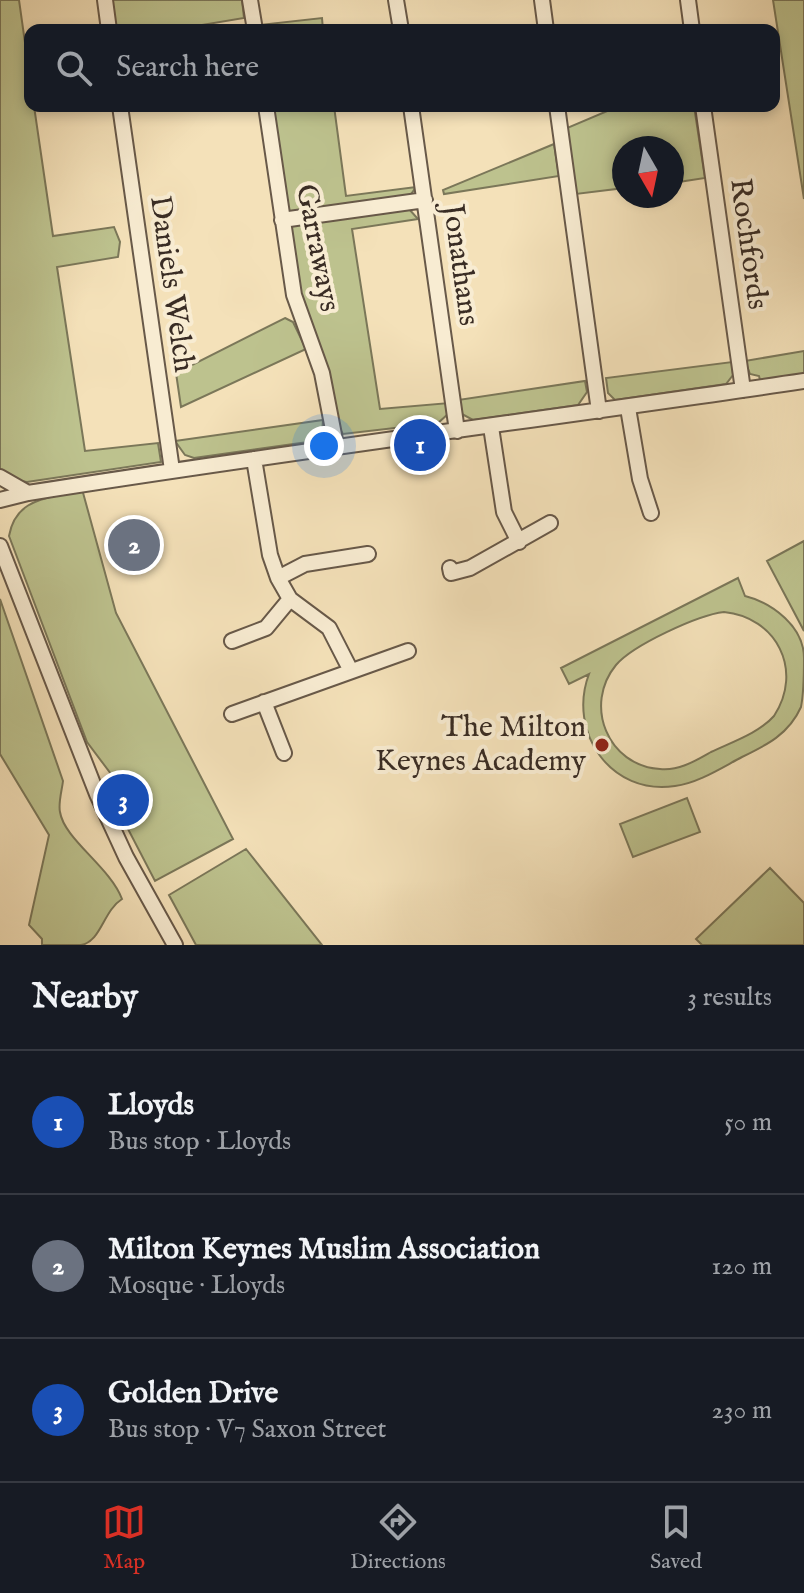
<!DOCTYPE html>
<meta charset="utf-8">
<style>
body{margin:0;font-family:"IM FELL English",serif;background:#20242c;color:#f1f3f6}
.compass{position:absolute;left:612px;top:136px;width:72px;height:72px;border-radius:50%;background:#171b24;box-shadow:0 4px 12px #0003;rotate:171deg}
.you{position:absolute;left:324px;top:446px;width:28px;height:28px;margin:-20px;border:6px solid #fff;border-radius:50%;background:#1a73e8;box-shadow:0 0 0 12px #1a73e833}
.badge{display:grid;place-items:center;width:52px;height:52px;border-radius:50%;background:#d93025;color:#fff;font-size:26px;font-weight:700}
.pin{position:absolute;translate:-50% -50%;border:4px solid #fff;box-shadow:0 2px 8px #0006}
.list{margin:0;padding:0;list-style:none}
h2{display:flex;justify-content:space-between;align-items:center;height:104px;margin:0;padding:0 32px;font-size:34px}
h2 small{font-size:26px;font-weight:400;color:#9ea1a6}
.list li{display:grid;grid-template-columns:52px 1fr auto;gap:24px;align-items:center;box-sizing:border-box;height:144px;padding:0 32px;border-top:2px solid #363941}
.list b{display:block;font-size:30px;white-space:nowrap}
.list p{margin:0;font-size:26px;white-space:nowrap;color:#9ea1a6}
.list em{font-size:26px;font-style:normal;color:#9ea1a6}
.icon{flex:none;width:44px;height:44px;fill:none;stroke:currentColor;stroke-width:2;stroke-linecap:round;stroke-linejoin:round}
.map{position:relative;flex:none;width:804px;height:945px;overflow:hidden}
.search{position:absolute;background:#171b24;box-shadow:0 4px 12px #0003;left:24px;right:24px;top:24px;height:88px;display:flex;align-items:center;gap:20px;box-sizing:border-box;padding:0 28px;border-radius:16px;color:#9ea1a6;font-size:30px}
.sheet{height:536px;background:#171b24}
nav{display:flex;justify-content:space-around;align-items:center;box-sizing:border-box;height:112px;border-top:2px solid #363941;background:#171b24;font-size:22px;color:#9ea1a6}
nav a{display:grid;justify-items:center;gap:4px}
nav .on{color:#d93025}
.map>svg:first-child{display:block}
.green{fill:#bdc28e;stroke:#7b7759;stroke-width:2;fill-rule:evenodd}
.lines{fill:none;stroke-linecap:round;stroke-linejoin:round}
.minor-casing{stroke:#685949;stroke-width:18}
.minor{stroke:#f8ecd2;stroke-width:14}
.poi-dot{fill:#8f2418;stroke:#f8ecd2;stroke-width:3}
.labels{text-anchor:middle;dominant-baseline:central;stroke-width:8;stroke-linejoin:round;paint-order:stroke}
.street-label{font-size:30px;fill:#392c24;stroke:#f8ecd2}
.poi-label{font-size:30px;fill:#392c24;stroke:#f8ecd2;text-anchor:end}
</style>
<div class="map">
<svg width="804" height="945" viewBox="0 0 804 945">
<rect width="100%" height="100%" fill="#f4e1b9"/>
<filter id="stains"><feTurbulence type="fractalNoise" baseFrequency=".0025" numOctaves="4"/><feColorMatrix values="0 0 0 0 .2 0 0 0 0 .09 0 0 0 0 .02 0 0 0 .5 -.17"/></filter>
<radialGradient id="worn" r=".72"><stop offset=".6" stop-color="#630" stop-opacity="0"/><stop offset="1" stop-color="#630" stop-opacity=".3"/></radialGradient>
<path class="green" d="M0,0H19L30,78V106H34L53,236L114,227L120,242L118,257L57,267L85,451L158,443L161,462L27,482L14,480L0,469Z
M110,0H242L244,18L172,30H115Z
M773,0H804V199Z
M322,18L323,30H260L259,25Z
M271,106H334L346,196L416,187L409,197L292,214L288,211Z
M619,106H694L705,178L672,183V148H624V188L576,194L567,128Z
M554,144L559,176L444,194L443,190Z
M409,209L418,219L352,229L380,409L449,403L448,414L438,423L343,434L338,426L300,303L289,230L294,225Z
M285,318L293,322L306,349L181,407L176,373Z
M804,351V374L760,380L759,376L750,374L745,361Z
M732,362L733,375L726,384L615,400L608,393L606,378Z
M585,381L587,392L578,405L473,420L460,413L458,400Z
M323,420L322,433L315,441L194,458L185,455L175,441Z
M82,489L116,613L233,839L155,881L128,829L126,794L87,742L9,536C16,496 51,499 82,489Z
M804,541V631L767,561Z
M738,578L745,596C773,603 804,627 804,658C804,674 804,692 801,707C789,734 767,745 742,757C721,768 698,783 675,786C611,796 567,732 589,674L569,684L561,668ZM724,612C776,617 804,670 774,716C759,733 732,742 711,752C695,761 679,771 660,769C608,766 583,705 616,665C633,645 698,615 724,612Z
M0,599L63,781C62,790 58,803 60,812C64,839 110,867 122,899C103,911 101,942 81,945C68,945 54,945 42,945V939L29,925L49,835L0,754Z
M687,798L700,832L633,857L620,824Z
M246,849L322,945H196L169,895Z
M770,868L804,903V945H702L696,939Z"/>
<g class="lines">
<g class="minor-casing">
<path id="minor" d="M105,0L109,30
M250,0L255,30
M396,0L401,30
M542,0L546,30
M688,0L692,30
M120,106L172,470
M266,106L294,295L322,373L336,445
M411,106L457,431
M557,106L599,411
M703,106L743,390
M282,220L425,200
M628,408L640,479L651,513
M491,427L504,512L519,542
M254,459L270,555L278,578L290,599L329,628L351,671
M0,477L28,493
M0,500L28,493C286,452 545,419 804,381
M0,546L97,794L126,857L175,945
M450,568L451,573L470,568L550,523
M278,578L305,564L368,554
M232,641L266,628L290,599
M264,702L284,753
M232,714L408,651"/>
</g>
<use href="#minor" class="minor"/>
</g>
<circle class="poi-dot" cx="602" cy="745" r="8"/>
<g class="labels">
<g class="street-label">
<text transform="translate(748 244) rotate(82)">Rochfords</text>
<text transform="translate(317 248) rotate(79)">Garraways</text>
<text transform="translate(460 265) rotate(82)">Jonathans</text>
<text transform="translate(171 284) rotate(82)">Daniels Welch</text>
</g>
<g class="poi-label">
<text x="586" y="728">The Milton<tspan x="586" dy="34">Keynes Academy</tspan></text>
</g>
</g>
<rect width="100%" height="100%" filter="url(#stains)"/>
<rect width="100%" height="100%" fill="url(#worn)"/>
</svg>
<svg class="compass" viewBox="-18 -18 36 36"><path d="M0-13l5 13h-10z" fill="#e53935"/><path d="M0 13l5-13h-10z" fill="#9ea1a6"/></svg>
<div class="you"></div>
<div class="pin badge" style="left:420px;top:445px;background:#1a4fb4">1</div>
<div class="pin badge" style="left:134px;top:545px;background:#6b7280">2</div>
<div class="pin badge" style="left:123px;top:800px;background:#1a4fb4">3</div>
<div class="search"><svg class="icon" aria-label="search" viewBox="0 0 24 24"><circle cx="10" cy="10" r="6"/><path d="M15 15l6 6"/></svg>Search here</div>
</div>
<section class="sheet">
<h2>Nearby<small>3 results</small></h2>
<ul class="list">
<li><span class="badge" style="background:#1a4fb4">1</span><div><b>Lloyds</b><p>Bus stop · Lloyds</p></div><em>50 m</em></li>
<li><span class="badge" style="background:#6b7280">2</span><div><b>Milton Keynes Muslim Association</b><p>Mosque · Lloyds</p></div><em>120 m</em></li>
<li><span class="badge" style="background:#1a4fb4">3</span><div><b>Golden Drive</b><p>Bus stop · V7 Saxon Street</p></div><em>230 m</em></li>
</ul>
</section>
<nav>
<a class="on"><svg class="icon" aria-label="map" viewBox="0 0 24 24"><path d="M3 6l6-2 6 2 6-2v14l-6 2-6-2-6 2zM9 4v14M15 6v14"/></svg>Map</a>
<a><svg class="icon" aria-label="directions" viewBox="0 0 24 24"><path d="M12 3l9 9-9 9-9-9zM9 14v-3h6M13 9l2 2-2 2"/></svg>Directions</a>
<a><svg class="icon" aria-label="saved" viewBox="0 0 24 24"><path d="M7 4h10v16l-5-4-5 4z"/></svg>Saved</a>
</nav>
